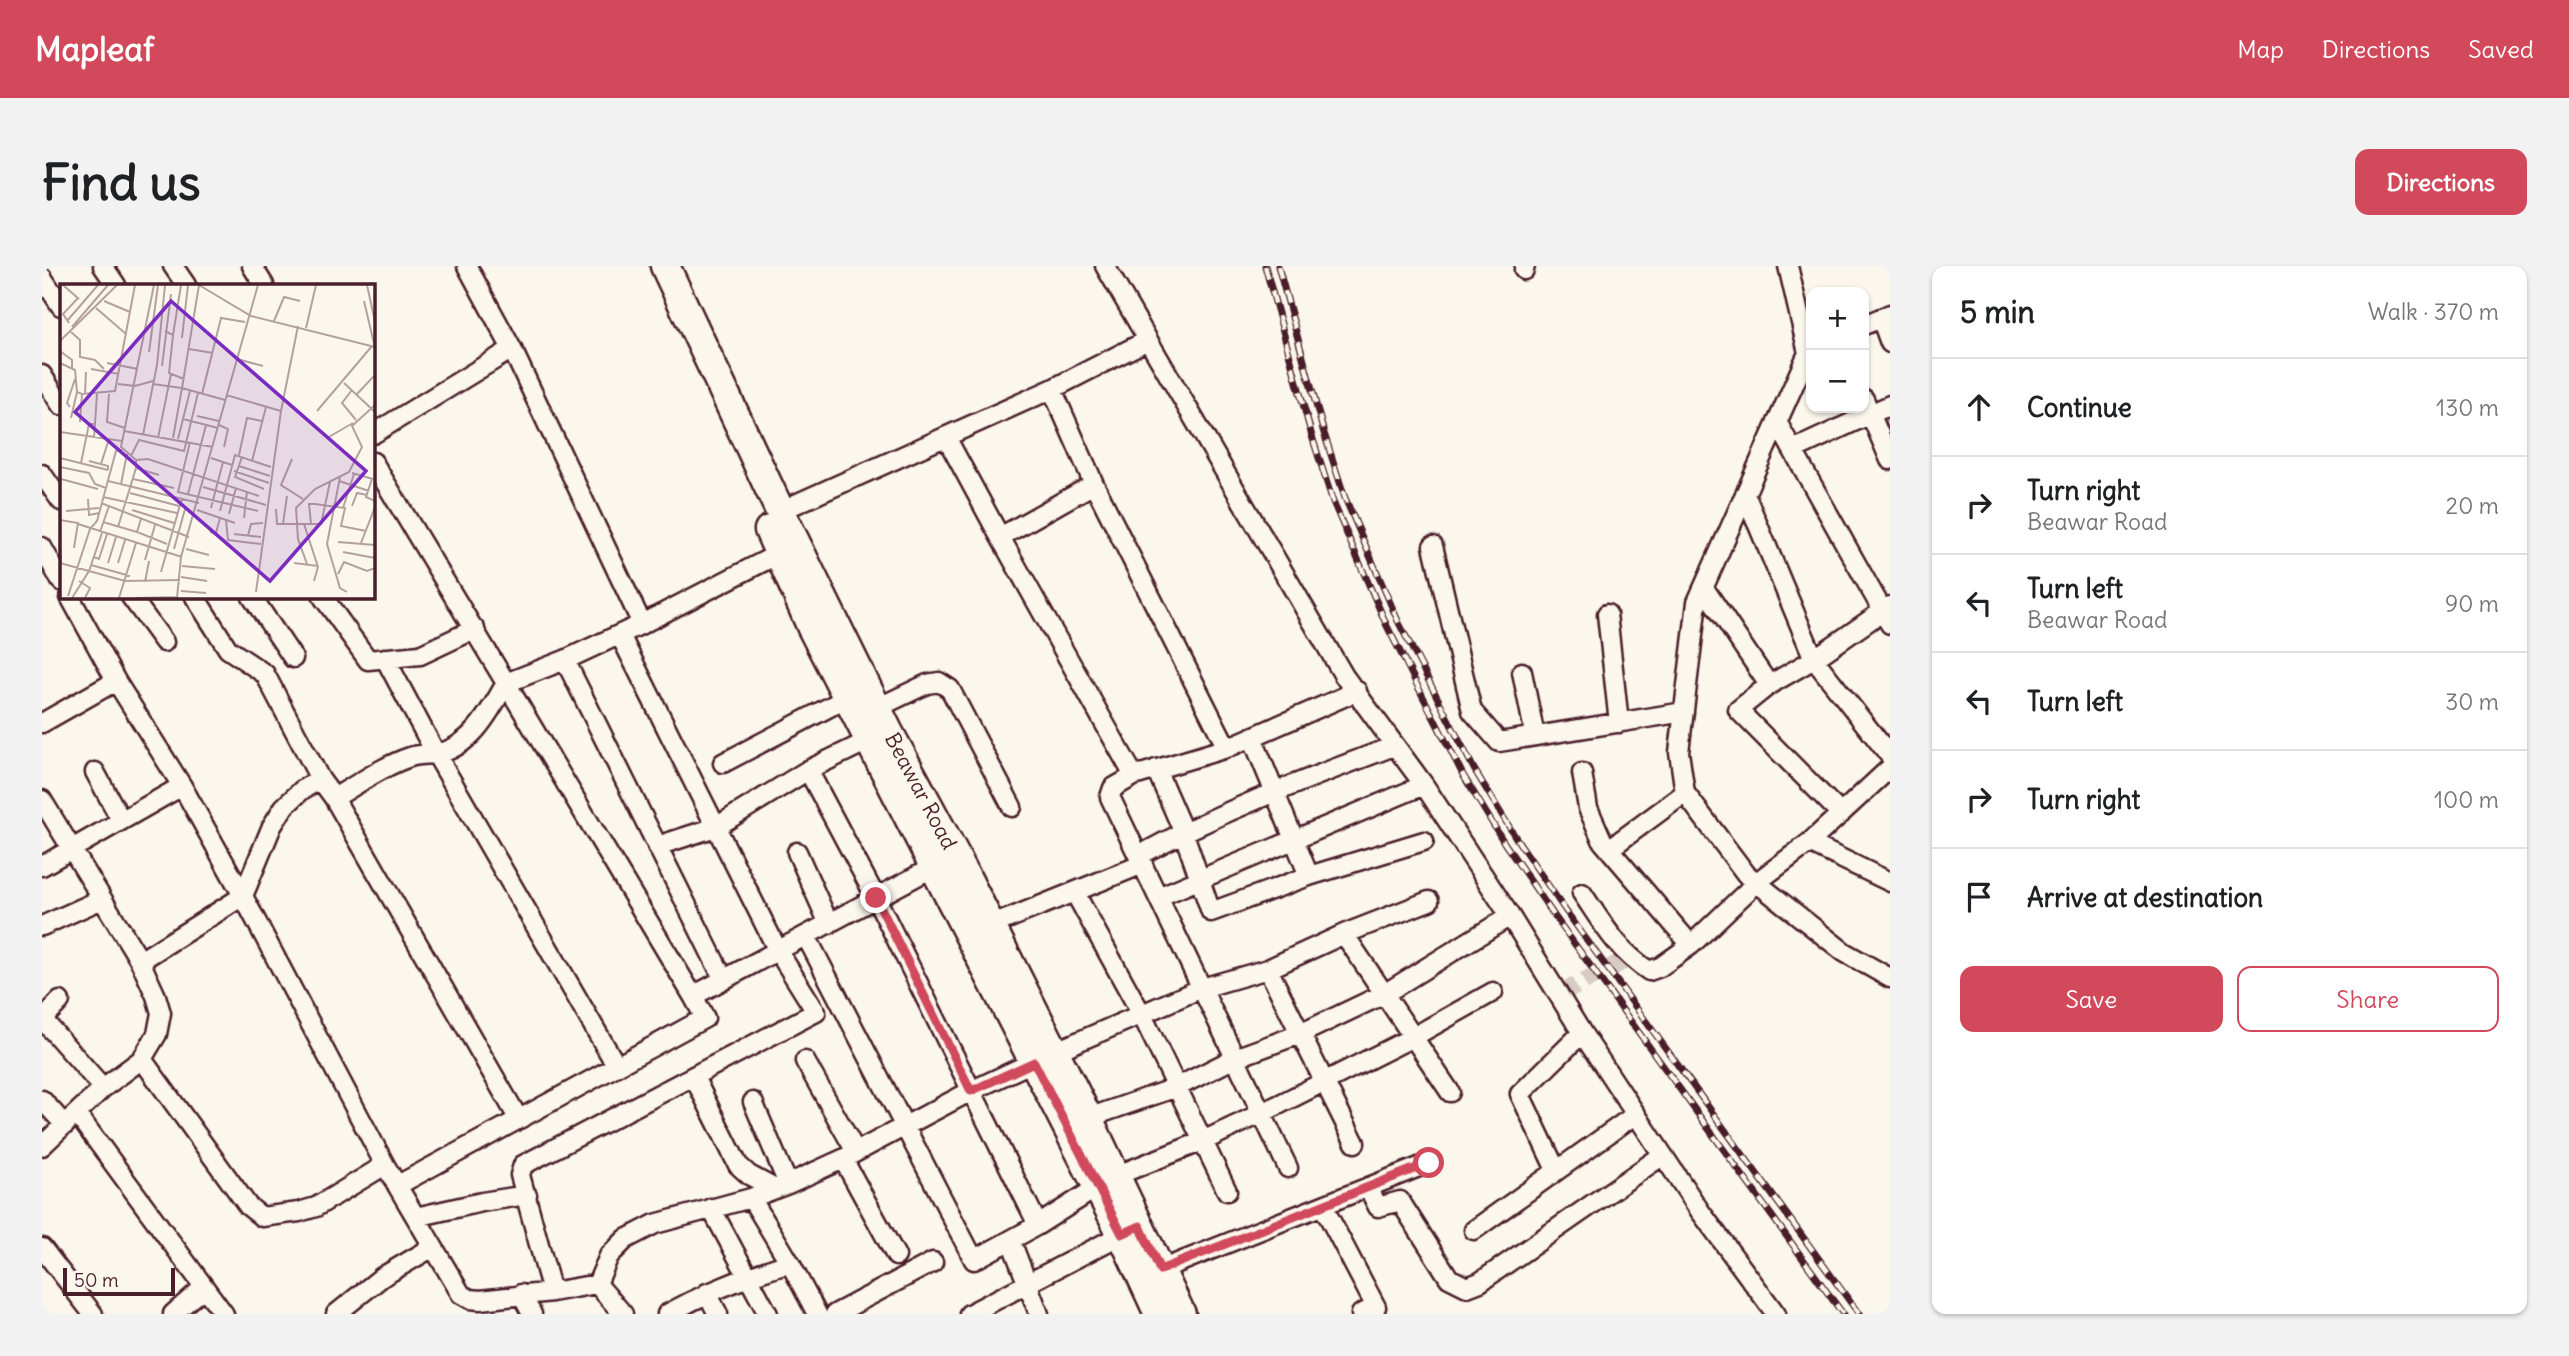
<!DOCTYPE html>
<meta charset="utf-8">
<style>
body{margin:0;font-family:Delius,sans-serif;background:#f2f2f2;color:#202124}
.controls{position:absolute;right:21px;top:21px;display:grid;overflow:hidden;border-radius:14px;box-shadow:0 2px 5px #0004}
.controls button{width:63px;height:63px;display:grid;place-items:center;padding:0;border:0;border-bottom:2px solid #e0e0e0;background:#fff;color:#202124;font:35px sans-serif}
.scale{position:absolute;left:21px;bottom:18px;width:112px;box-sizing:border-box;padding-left:7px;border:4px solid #4a1f2b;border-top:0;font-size:19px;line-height:24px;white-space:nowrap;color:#4a1f2b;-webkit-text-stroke:5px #fbf7ec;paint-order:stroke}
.stop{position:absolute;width:21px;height:21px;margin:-16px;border:5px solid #d1495b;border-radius:50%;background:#fff}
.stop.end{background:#d1495b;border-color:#fff;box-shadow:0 2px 7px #0008}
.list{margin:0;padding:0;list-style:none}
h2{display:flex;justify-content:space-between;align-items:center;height:91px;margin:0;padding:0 28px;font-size:30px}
h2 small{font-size:23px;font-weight:400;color:#757577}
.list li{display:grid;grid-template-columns:46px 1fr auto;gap:21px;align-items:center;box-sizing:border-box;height:98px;padding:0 28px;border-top:2px solid #e0e0e0}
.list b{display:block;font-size:26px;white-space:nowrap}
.list p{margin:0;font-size:23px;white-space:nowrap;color:#757577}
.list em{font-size:23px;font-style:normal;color:#757577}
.actions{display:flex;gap:14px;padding:21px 28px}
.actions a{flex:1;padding:16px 0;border:2px solid #d1495b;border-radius:14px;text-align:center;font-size:24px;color:#d1495b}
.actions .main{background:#d1495b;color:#fff}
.icon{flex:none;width:38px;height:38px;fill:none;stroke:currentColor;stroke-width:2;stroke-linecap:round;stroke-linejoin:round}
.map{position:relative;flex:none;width:1848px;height:1048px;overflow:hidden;border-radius:14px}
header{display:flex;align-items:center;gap:42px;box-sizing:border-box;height:98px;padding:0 35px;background:#d1495b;color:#fff}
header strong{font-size:33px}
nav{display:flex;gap:38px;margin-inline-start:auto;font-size:24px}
.intro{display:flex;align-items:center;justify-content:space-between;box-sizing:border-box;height:168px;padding:0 42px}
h1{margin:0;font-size:49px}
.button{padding:18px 32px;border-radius:14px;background:#d1495b;color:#fff;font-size:24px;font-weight:700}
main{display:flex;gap:42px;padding:0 42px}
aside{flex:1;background:#fff;border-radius:14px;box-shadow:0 2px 5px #0004}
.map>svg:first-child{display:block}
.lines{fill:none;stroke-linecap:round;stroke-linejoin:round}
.street-tunnel{stroke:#d8ccc5;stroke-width:18;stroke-dasharray:18 9;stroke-linecap:butt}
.street-casing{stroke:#4a1f2b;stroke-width:23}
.primary-casing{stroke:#4a1f2b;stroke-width:33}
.street{stroke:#fbf7ec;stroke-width:18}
.primary{stroke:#fbf7ec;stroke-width:28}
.rail-casing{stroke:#4a1f2b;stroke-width:7}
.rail{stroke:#fbf7ec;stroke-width:4.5;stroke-dasharray:13;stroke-linecap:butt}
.route{stroke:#d1495b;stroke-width:9}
.labels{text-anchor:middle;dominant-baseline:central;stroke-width:5;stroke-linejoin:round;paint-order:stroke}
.street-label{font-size:21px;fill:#4a1f2b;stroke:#fbf7ec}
.inset-road{fill:none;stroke:#b4a19f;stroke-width:2}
.view{fill:#7b2cbf;fill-opacity:0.15;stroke:#7b2cbf;stroke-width:3.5}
.inset-edge{fill:none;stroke:#4a1f2b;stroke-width:3.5}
</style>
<header>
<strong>Mapleaf</strong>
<nav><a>Map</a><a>Directions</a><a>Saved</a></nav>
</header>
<div class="intro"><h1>Find us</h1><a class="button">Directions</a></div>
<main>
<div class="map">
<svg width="1848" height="1048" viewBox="0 0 1848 1048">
<rect width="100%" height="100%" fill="#fbf7ec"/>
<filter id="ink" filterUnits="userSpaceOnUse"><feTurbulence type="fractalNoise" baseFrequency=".0143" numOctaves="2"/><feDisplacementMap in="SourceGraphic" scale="14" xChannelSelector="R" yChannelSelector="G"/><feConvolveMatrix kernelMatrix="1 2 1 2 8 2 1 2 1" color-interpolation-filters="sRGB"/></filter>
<g filter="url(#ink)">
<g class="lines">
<path class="street-tunnel" d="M1518,728L1587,692"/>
<g class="street-casing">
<path id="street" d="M61,0L74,19
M131,0L144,19
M210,0L222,19
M425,0L470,83L600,358
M1063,0L1106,74
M1746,0L1766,87L1655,336L1637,486L1643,527L1704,608L1802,686L1848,712
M1482,4L1483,0
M0,11L19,40
M1839,52L1848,77
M1822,59L1848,48
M0,109L19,139
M1010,123L1052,218L1185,482
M1822,133L1848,194
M1735,156L1848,358
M331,168L470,83
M904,171L958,271
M1751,184L1848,139
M331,196L464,417L523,394L600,358L746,283
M0,208L19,235
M1052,218L958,271L1092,510
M1703,228L1772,393L1848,490
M738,245L1010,123L1106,74L1302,410L1382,519L1468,650L1540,767L1658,945L1734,1048
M1391,280L1430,445L1457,476L1642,446
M0,281L19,315
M1662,322L1727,419
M28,331L74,415L140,520L201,630L343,899L419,1028L428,1033L438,1034L510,1026L555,1018L581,1048
M89,331L122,376
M153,331L186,383L223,408L278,513L292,532L476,852
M210,331L251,392
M281,331L326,394L378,389L433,363
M1565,348L1577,457
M343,392L394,488L574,799
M523,394L682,714
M1480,406L1493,470
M835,442L885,418L897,416L908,423L970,541
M0,457L74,415
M1210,471L1267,610
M681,497L814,427
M1114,503L1141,565L1169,646L1267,610L1382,575
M766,504L834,632L996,959
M53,506L79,554
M1540,507L1546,542L1561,576L1649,679
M292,532C316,518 341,500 368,491C377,488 385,489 394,488C430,481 448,445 464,417L651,730
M0,534L98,695L114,730L119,747L115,768L100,793L61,822L0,880
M1799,548L1696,444L1727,419L1772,393L1848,340
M1767,577L1848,616
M615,580L674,561L766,504L834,471
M1567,583L1643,527
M755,586L787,658
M1096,590C1178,545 1265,513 1352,480
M0,600L140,520
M1033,627L1100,749L1185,925
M1540,627C1561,658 1575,684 1607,705L1618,701L1649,679L1715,616L1767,577L1848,502
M1116,631L1382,519
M0,660L60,633
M948,660L1101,598
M1302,668L1408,826
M764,670L932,994L996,959L1073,910L1161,875L1220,847L1371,771L1451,726
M98,695L201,630L230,560L242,541L260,524L278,513
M1226,703L1313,877
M0,754L18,735
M1,754L61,822
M100,793L206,940L220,951L257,946L274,941L343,899
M763,795L814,886
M652,811L696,899L707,909L733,923
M0,834L23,859
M711,836L746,918
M35,848L182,1048
M1046,852L1135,821L1193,792L1258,768L1342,728L1468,650
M801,893L854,990
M1246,902L1068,531L1071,522L1092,510L1185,482L1315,425
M1514,904L1478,828L1540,767
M356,919L663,752L651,730L901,596
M1326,921L1336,941L1358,935L1407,1012L1425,1021L1438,1016L1621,889
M709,932L748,997L775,1048
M1281,940L1334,1041L1319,1048
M669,942L726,1048
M374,951L440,936L485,929
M1432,964L1594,848
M969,975L997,1048
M0,982L51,1048
M1118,1004L1387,897
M555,1018L567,990L584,973L613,958L709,932L746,918L801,893L929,825L1012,786L1160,722L1226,703L1302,668L1387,635
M510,1026L478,909L481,899L774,746L736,685L578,369
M665,1027L676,1048
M479,1028L490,1048
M131,1048L162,1021
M294,1048L340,1011L391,981
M625,1048C665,1026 704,1010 748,997
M793,1048L891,996
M927,1048L1088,964"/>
</g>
<g class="primary-casing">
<path id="primary" d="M623,0L738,245L846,465L913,589L1046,852L1139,1048
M727,264L769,360L1080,968L1117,1048"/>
</g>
<use href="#street" class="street"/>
<use href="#primary" class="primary"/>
<g class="rail-casing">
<path id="rail" d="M1223,0L1269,167L1291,236L1345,360L1421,509L1463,578L1513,651L1801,1048
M1236,0L1281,164L1303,232L1356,355L1432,503L1474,572L1523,644L1817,1048"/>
</g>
<use href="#rail" class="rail"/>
</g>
</g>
<g class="lines" filter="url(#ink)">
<path class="route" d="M834,632L929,825L992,796L1080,968L1098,960L1118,1004L1387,897"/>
</g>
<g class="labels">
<g class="street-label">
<text transform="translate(879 525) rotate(62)">Beawar Road</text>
</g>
</g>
<g transform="translate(18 18)">
<rect width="315" height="315" fill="#fbf7ec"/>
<path class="inset-road" d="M3,1L19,15M307,1L315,38M44,17L70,28M304,17L315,64M36,24L66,50M7,37L38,1M214,37L224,13L240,17M9,39L3,30L18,14M12,43L48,1M246,44L256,1M105,47L113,51L109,89L124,95M11,48L20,56V73L35,76L44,85M113,51L121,1M122,54L128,1M0,57L57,1M129,65L153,69M0,67L12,76V84M89,68L98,1M177,75L203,82M0,79L15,86L17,108L22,110L20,138M47,79L78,85M102,82L111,10M31,85L59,90M284,99L315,128M58,100L75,102L93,97M93,100L122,104L113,154M292,106L282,119L296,136M22,110L55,107L75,1M25,110L26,88M49,110L47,138L65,144M142,110L161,34L185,38M297,110L315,91M166,111L221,127L196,308M165,116L122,104L139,1L191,32L315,63M10,123L7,119L15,95M221,127L238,42M257,127L312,62M137,132L159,137M11,134L17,108M123,135L158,144M159,141L168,145L164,163M64,147L153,163M0,148L62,157M83,151L97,81L105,1M34,154L37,110M98,154L111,90M267,154L293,139M118,155L130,107M130,158L118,208L198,227M179,171L187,134L202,137M71,172L79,156L124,167L138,109M182,173L175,193L204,205M0,174L48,186M151,174L172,181M232,175L221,201L243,215M76,176L88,175L199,212M29,177L48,182V186M192,177L206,123M21,179L29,140H35M41,180L49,155M179,182L210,192M0,183L29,189L35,200L46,204M76,184L99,191M174,187L209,199M292,189L313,195M280,193L267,260L280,304L287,308M1,195L38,205M73,195L114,204M312,195L306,213L315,217M48,197L139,219M279,197L309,207M61,200L67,170M143,203L206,221M70,209L119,222M128,210L146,141M43,213L117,229M28,215L29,231L39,229M41,219L129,253M292,222L297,209L307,211M151,224L163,178M283,224L294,190M216,225L217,240H261L270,198M72,226L114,239M137,226L175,239M6,227L39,224M160,227L175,171L211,183M169,230L176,204M184,234L187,207M81,235L77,248L107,260M0,236L18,239L14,264M166,236L168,256L201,260M43,238L77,248M18,240L122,273M223,240L227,212M244,240L258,283L254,297M251,240L249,220H255L285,224L281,242L306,247M58,243L76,184V176L61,163L94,1M40,248L49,222M150,248L156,249L160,234M174,250L201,253M188,252L191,240L203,239M0,258L1,279M278,258L315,261M301,259L315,223M114,265L125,225M126,265L149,271M283,268L315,274M34,273L39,275L47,250M85,276L95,241M0,279L65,297L120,296M48,279L56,253M58,279L65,256M234,279L258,282M247,280L238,255L236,224L255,205L289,188L302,163L292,142L315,121M31,281L70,292M122,282L155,285M101,288L122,214M278,290L284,278L307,287L315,284M121,293L147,297M19,297L30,304L25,314M85,298L89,277M121,307L146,309M8,312L30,245L37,237L56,167L62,166M12,314L29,287L42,249M59,314L76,259M75,314L117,313M117,314L121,273L198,1"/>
<path class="view" d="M111,17L306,187L210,297L15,128Z"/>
<rect width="315" height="315" class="inset-edge"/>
</g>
</svg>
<div class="controls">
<button>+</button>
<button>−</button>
</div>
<div class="scale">50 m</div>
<div class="stop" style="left:1387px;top:897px"></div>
<div class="stop end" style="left:834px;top:632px"></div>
</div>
<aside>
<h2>5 min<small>Walk · 370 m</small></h2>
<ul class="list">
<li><svg class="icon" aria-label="ahead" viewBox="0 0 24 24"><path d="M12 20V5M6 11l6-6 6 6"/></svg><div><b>Continue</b></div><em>130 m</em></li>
<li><svg class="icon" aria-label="right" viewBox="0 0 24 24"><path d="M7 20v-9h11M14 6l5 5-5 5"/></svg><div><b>Turn right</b><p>Beawar Road</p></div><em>20 m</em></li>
<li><svg class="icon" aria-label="left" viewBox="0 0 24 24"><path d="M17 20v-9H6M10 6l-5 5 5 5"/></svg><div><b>Turn left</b><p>Beawar Road</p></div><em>90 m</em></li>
<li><svg class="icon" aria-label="left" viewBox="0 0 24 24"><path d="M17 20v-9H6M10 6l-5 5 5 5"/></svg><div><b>Turn left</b></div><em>30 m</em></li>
<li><svg class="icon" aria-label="right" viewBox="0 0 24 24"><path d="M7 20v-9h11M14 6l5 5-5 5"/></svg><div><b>Turn right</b></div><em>100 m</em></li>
<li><svg class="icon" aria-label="arrive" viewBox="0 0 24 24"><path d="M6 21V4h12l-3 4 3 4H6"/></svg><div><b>Arrive at destination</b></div></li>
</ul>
<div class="actions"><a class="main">Save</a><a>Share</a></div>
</aside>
</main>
